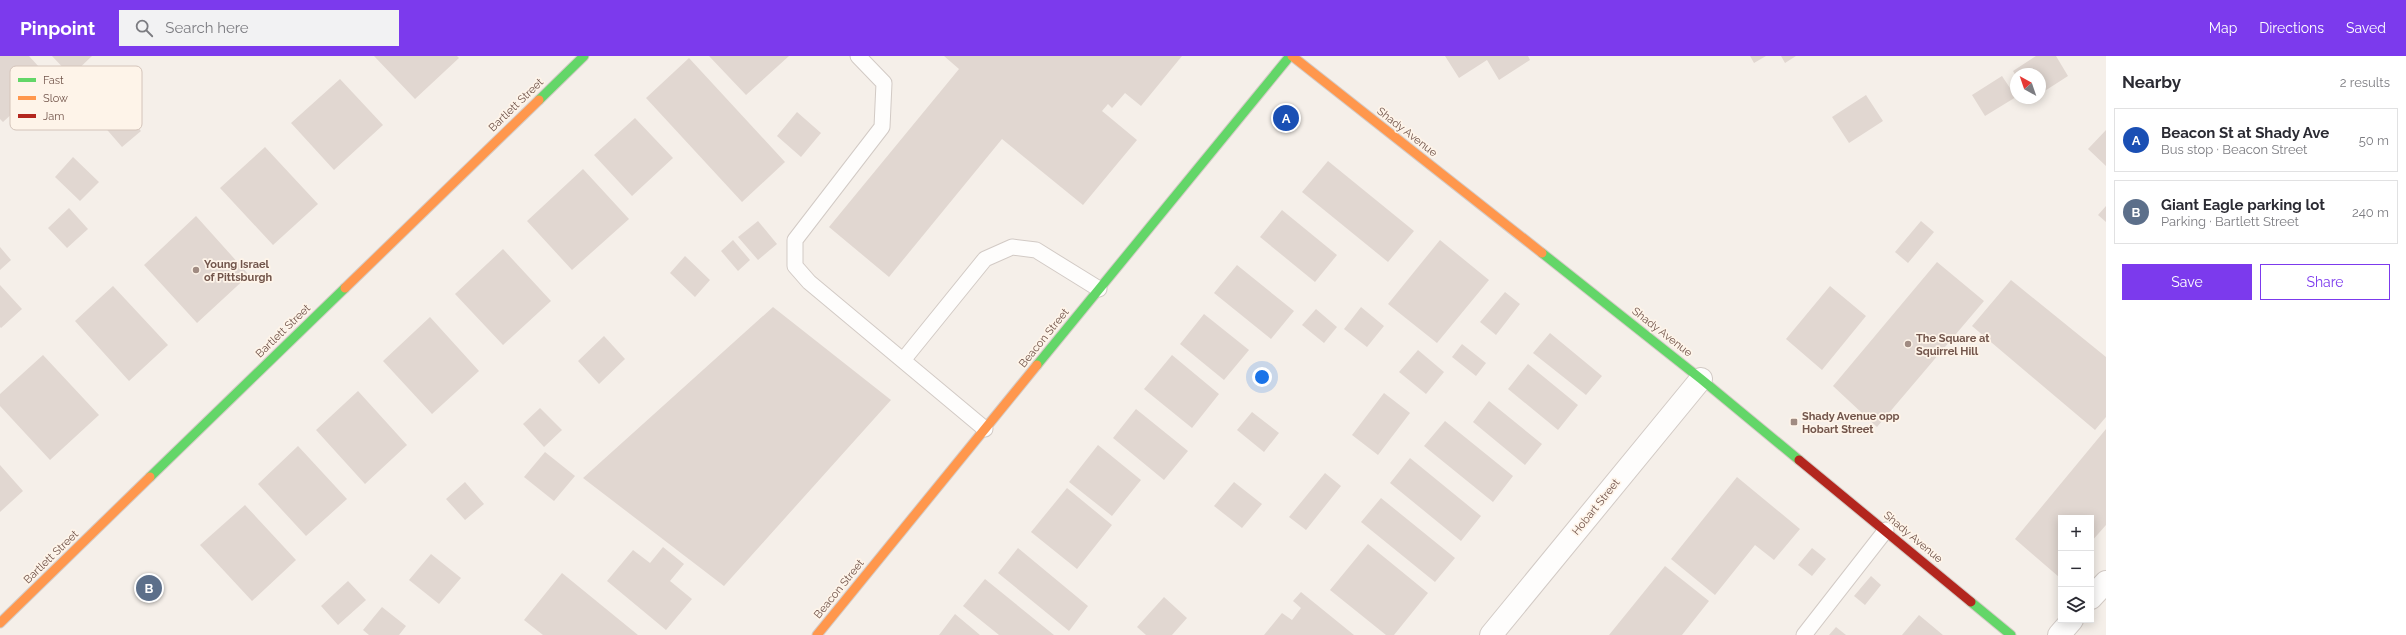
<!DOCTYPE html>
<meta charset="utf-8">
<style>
body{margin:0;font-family:Raleway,sans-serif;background:#f2f2f3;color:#2b2b33}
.controls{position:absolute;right:12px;bottom:12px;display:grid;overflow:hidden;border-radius:0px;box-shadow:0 2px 10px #0003}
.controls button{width:36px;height:36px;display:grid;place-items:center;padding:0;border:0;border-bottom:1px solid #e1e1e2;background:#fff;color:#2b2b33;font:20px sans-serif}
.compass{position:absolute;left:2010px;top:12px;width:36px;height:36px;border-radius:50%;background:#fff;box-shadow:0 2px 10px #0003;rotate:320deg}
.you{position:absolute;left:1262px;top:321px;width:14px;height:14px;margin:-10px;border:3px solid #fff;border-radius:50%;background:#1a73e8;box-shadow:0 0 0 6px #1a73e833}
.badge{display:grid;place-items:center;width:26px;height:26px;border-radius:50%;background:#7c3aed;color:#fff;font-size:13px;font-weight:700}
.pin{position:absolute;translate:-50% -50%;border:2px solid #fff;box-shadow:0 1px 4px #0006}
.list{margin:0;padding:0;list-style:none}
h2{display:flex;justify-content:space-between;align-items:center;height:52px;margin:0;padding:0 16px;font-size:17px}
h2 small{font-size:13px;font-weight:400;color:#7c7c81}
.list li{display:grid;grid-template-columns:26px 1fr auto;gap:12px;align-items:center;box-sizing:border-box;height:64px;margin:0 8px 8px;padding:0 8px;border:1px solid #e1e1e2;border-radius:0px}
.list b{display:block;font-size:15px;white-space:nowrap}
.list p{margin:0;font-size:13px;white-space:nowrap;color:#7c7c81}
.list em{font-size:13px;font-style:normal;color:#7c7c81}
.actions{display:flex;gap:8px;padding:12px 16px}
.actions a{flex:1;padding:9px 0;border:1px solid #7c3aed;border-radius:0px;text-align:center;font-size:14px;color:#7c3aed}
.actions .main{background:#7c3aed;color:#fff}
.icon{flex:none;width:22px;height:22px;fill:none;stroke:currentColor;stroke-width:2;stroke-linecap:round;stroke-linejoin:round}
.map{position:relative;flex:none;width:2106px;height:579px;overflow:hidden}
header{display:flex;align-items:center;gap:24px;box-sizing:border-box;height:56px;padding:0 20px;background:#7c3aed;color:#fff}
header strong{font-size:19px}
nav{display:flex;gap:22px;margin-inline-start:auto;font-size:14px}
.search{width:280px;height:36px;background:#f2f2f3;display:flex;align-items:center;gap:10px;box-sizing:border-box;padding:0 14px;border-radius:0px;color:#7c7c81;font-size:15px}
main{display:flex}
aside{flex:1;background:#fff}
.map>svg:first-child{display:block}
.building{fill:#e1d7d1}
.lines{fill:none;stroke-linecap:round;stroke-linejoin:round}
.lane-casing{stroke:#d2cac5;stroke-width:17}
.street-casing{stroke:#d2cac5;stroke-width:24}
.fast-casing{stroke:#d4cbc6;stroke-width:11}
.slow-casing{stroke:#d4cbc6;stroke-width:11}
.jam-casing{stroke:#d4cbc6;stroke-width:11}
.lane{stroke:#fefdfc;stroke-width:15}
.street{stroke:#fefdfc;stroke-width:22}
.fast{stroke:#63d668;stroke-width:9}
.slow{stroke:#ff974d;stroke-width:9}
.jam{stroke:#b3261e;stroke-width:9}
.poi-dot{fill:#a08b82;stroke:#fef4e9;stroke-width:1.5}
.labels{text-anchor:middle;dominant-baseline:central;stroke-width:3.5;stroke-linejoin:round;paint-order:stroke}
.street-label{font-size:11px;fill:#72554b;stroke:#fef4e9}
.poi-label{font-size:11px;font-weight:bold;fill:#72554b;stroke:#fef4e9;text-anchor:start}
.key{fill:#fef4e9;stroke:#d4c4ba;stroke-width:1}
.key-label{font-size:11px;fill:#72554b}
</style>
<header>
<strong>Pinpoint</strong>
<div class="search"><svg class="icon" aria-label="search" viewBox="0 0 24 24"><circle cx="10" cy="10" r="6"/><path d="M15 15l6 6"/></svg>Search here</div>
<nav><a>Map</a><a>Directions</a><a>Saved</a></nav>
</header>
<main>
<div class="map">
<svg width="2106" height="579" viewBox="0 0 2106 579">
<rect width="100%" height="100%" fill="#f5efe9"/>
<path class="building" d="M0,0H29L50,23L3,66L0,63Z
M52,0H92L71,20Z
M374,0H457L459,2L415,43Z
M709,0H789L746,39Z
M944,0H1182L1141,50L1125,37L1112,52L1108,48L1102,55L1137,84L1083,149L1002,83L889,221L829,171L959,13Z
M1445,0H1528L1530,4L1499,24L1487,4L1459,22Z
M1750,0H1766L1754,7Z
M1781,0H1796L1785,7Z
M2036,0H2056L2068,20L2040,38V18H2016V20L2013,15Z
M689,2L785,106L742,146L646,42Z
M2002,20L2016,41L1985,60L1972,39Z
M340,23L383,69L334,114L291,67Z
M1866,39L1883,65L1849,87L1832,61Z
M120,52L141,75L122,91L102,68Z
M797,56L821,77L801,101L777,80Z
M635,62L673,102L632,140L594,99Z
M2106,74V110L2088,93Z
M265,91L318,148L273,189L220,132Z
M73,101L99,126L80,145L55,121Z
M1328,105L1414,175L1388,206L1302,136Z
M583,113L629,163L572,214L527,165Z
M2106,150V166L2098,159Z
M69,152L88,173L67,192L48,172Z
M1282,154L1337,199L1315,226L1260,181Z
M196,160L249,219L197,267L144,209Z
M758,165L777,188L758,204L738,181Z
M1921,165L1934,176L1908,207L1895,196Z
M733,184L750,204L738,215L721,195Z
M1440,184L1489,224L1437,287L1388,248Z
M0,191L11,204L0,214Z
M503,193L551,245L503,289L455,238Z
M685,200L710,224L695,241L670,217Z
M1937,206L1984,245L1877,371L1833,330Z
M1237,209L1294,255L1271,283L1214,237Z
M2011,224L2106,301V361L2095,374L1972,270Z
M0,229L22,253L1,272L0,271Z
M113,230L168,289L129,325L75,265Z
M1830,230L1866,260L1822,314L1786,283Z
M1505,236L1520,248L1496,279L1480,266Z
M773,251L891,344L724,530L583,422Z
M1361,251L1384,270L1367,291L1344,273Z
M1316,253L1337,271L1324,287L1302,269Z
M1204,258L1249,294L1224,324L1180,288Z
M430,261L479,315L432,358L383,305Z
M1550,277L1602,320L1586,339L1533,297Z
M604,280L625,303L599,328L578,305Z
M1462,288L1486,307L1476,320L1452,301Z
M1418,294L1444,316L1426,338L1399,316Z
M43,299L99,359L50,404L0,350V338Z
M1172,299L1219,338L1192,372L1144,333Z
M1528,308L1578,349L1558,374L1508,333Z
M358,335L407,389L365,428L316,374Z
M1384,337L1410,357L1378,399L1352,379Z
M1489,345L1542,388L1525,409L1473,366Z
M540,352L562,374L544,391L523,368Z
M1136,353L1188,395L1164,424L1113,382Z
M1252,356L1279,377L1264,396L1237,374Z
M1445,365L1513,420L1493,446L1424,390Z
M2106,373V469L2091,486V462H2061L2059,521L2015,483Z
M1098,389L1141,424L1112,460L1069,426Z
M298,390L347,443L306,480L258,428Z
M545,396L575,420L554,445L524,421Z
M1410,402L1481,460L1461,485L1390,427Z
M0,409L23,435L0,456Z
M1325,417L1341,430L1306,474L1289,461Z
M1737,421L1800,473L1774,504L1755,489L1715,539L1671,503Z
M465,426L484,448L465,464L446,443Z
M1234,426L1262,448L1242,472L1214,450Z
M1067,432L1112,469L1077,513L1031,476Z
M1381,442L1455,502L1435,526L1361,466Z
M245,449L296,504L252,545L200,489Z
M1368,488L1428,537L1394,579H1386L1330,534Z
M663,491L684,508L670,525L692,543L666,574L607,525L633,494L650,507Z
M1018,492L1088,550L1069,575L998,517Z
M1812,492L1826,503L1812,520L1798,509Z
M431,498L461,522L439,548L409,524Z
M1665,510L1709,545L1682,579H1609Z
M562,517L638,579H543L524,564Z
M1871,520L1881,529L1865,549L1854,540Z
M985,523L1054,579H999L963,550Z
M348,525L366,544L338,569L321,550Z
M1301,536L1354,579H1264L1282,557L1292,564L1301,552L1293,545Z
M1164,541L1187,562L1172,579H1146L1137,571Z
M382,551L406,570L399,579H369L363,574Z
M955,558L980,579H939Z
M1919,559L1943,579H1902Z
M1836,571L1846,579H1829Z"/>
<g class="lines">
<g class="lane-casing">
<path id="lane" d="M858,0L884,27L882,71L795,184V210L809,226L985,373
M904,303L985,203L1012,191L1036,194L1099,233
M1804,579L1886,474"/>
</g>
<g class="street-casing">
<path id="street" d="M2091,542L2106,526
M1491,579L1701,323
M2059,579L2072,564"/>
</g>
<g class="fast-casing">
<path id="fast" d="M539,44L584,0
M1542,197L1701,323L1799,404
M1037,309L1290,0
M150,421L345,232
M1971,546L2011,579"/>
</g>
<g class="slow-casing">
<path id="slow" d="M1292,0L1542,197
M345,232L539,44
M0,567L150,421
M817,579L1037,309"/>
</g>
<g class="jam-casing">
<path id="jam" d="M1799,404L1971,546"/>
</g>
<use href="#lane" class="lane"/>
<use href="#street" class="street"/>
<use href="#fast" class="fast"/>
<use href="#slow" class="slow"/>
<use href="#jam" class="jam"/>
</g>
<g class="poi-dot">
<circle cx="196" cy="214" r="4"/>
<circle cx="1908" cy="288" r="4"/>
<rect x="1790" y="362" width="8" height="8" rx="2"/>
</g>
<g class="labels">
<g class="street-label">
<text transform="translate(516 49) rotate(-44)">Bartlett Street</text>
<text transform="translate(1407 76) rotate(38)">Shady Avenue</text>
<text transform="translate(283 275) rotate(-44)">Bartlett Street</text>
<text transform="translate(1662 276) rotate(38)">Shady Avenue</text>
<text transform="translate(1044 282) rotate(-51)">Beacon Street</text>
<text transform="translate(1596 451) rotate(-51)">Hobart Street</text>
<text transform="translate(1913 481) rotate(40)">Shady Avenue</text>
<text transform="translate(51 501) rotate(-44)">Bartlett Street</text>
<text transform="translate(839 533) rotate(-51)">Beacon Street</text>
</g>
<g class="poi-label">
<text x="204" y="208">Young Israel<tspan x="204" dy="13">of Pittsburgh</tspan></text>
<text x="1916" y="282">The Square at<tspan x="1916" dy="13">Squirrel Hill</tspan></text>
<text x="1802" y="360">Shady Avenue opp<tspan x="1802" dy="13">Hobart Street</tspan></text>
</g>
</g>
<rect x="10" y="10" width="132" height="64" rx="6" class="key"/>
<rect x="18" y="22" width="18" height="4" fill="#63d668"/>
<rect x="18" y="40" width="18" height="4" fill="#ff974d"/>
<rect x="18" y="58" width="18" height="4" fill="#b3261e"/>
<g class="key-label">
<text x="43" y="28">Fast</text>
<text x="43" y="46">Slow</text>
<text x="43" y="64">Jam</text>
</g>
</svg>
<div class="controls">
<button>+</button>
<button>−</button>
<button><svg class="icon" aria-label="layers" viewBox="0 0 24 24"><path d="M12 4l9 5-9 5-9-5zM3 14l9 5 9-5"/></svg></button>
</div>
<svg class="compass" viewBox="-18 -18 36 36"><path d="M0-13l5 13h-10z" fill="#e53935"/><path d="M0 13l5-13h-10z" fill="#7c7c81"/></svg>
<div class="you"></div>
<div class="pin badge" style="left:1286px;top:62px;background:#1a4fb4">A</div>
<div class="pin badge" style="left:149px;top:532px;background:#5c6f8a">B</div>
</div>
<aside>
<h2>Nearby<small>2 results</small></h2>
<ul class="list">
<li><span class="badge" style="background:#1a4fb4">A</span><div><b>Beacon St at Shady Ave</b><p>Bus stop · Beacon Street</p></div><em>50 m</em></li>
<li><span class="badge" style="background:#5c6f8a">B</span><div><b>Giant Eagle parking lot</b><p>Parking · Bartlett Street</p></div><em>240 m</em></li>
</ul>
<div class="actions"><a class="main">Save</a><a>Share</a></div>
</aside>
</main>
